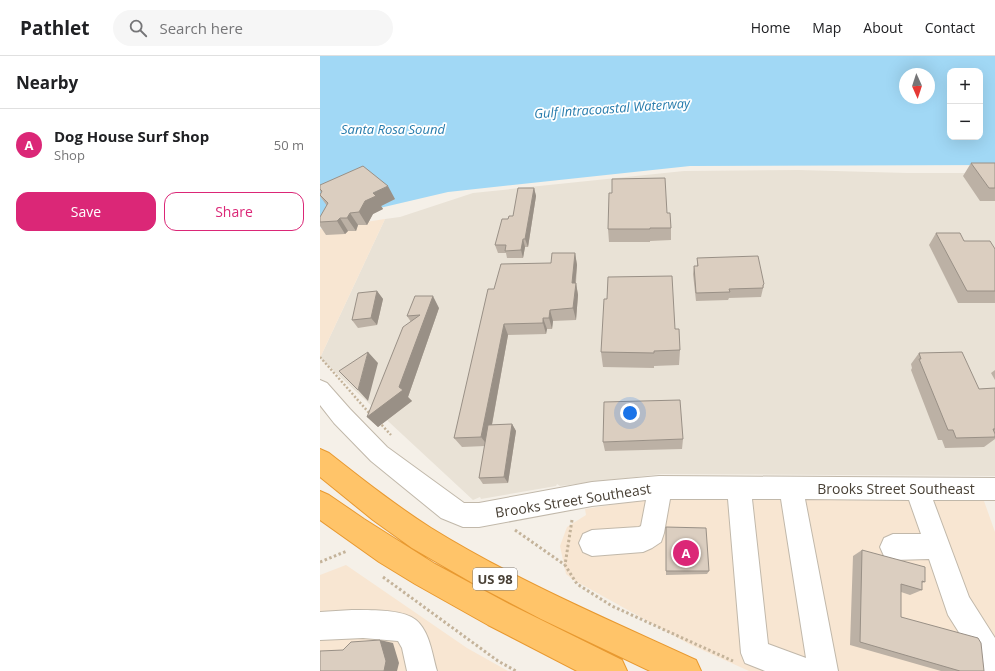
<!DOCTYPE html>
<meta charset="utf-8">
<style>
body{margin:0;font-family:"Open Sans",sans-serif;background:#f6f6f6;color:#202124}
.controls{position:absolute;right:12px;top:12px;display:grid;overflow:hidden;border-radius:8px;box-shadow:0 4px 16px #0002}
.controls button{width:36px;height:36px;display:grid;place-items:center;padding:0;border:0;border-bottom:1px solid #e0e0e0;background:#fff;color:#202124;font:20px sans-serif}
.compass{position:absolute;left:579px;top:12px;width:36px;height:36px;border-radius:50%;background:#fff;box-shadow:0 4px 16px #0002;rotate:177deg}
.you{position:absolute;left:310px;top:357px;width:14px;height:14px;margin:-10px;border:3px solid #fff;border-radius:50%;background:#1a73e8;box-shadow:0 0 0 6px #1a73e833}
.badge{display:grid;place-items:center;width:26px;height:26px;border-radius:50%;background:#db2777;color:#fff;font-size:13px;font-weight:700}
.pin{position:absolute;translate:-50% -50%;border:2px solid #fff;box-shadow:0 1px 4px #0006}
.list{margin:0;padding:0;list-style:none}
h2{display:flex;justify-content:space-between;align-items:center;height:52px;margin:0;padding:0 16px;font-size:17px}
h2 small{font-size:13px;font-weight:400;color:#757577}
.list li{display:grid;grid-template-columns:26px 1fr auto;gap:12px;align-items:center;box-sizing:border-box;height:72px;padding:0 16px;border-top:1px solid #e0e0e0}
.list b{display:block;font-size:15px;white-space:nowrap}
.list p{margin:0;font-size:13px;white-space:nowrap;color:#757577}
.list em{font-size:13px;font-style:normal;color:#757577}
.actions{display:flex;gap:8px;padding:12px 16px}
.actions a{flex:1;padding:9px 0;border:1px solid #db2777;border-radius:12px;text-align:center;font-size:14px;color:#db2777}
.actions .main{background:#db2777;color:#fff}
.icon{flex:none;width:22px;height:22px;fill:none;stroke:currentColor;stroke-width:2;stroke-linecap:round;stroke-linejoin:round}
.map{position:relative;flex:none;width:675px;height:615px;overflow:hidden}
header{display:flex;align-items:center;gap:24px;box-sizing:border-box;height:56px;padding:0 20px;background:#fff;border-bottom:1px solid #e0e0e0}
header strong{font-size:19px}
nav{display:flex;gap:22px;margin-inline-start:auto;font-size:14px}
.search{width:280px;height:36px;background:#f6f6f6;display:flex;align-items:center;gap:10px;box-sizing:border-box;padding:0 14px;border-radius:22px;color:#757577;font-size:15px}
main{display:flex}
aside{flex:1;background:#fff}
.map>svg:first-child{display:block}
.residential{fill:#e9e2d6}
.commercial{fill:#f8e6d2}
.water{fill:#a1d8f5;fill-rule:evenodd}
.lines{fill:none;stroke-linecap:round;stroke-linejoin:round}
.minor-casing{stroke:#c1b8aa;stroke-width:2}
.highway-casing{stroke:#e89930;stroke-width:2}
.path-far1{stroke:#c4b39a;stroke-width:2.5;stroke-dasharray:2 2;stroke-linecap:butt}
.path{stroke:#c4b39a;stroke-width:3;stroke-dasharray:2.5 2.5;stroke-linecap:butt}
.minor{fill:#fff;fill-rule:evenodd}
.highway{fill:#ffc469;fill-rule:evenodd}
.wall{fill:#bcb1a5}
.shaded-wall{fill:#999086}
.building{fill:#dbcec0;stroke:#999086}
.labels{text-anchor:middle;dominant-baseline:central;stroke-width:3.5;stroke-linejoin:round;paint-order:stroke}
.far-water-label{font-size:13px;font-style:italic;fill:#257bac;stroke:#fff}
.shield{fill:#fff;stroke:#807a72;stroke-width:1}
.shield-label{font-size:13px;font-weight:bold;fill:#494136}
.street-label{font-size:14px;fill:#494136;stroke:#fff}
</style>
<header>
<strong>Pathlet</strong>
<div class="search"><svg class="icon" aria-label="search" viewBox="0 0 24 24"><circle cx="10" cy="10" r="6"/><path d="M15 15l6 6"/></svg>Search here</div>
<nav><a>Home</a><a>Map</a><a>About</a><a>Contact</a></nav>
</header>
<main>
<aside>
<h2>Nearby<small></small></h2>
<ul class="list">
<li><span class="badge">A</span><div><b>Dog House Surf Shop</b><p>Shop</p></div><em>50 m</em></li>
</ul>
<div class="actions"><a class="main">Save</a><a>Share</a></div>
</aside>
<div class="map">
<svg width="675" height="615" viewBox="0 0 675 615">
<rect width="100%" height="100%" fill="#f5f0e8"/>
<path class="residential" d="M479,114L587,117H675V420L341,418L240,430L237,428L236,430L161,443L160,441L153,444L0,302L65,163L80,161L153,137L364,115Z"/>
<path class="commercial" d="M65,163L0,302V173Z
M343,443L664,445L675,476V615H429L369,588L252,523L246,518L240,490L247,471L266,459L265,453L303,447Z
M26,509L147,592L188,615H0V519Z"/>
<path class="water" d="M0,0H675V109L370,110L128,136L0,166ZM630,15H660V81H630ZM585,18H609V42H585Z"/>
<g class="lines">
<g class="minor-casing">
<path id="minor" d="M0,324L7,327L30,353L67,391L144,447H159L272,426L339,420L675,422V444H613L649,541L675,582V615H660L657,605L628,559L609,503L573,504L564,500L560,491L564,482L573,478H601L589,444L485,443L518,615H445L425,607L421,597L408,443H350L344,477L341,486L332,492L323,496L272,500L263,496L259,487L263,478L272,474L319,471L321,470L326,444L272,450L159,471H143L121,462L51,405L14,367L0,349ZM432,443H461L486,602L448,588Z
M32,554C48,554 84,553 96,564C110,576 112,598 117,615H87L82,592L78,585L43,582L0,584V556Z"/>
</g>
<g class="highway-casing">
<path id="highway" d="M0,393L9,397C42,423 75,449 111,472C195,524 287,563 376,604L381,615H330L221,563L156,529L92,492L53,464L0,421Z
M0,435L9,439L44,463L115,508L189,548L302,604L307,615H257L168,569L95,528L59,506L0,464Z"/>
</g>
<path class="path-far1" d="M0,301L51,359
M59,366L71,379"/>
<path class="path" d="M252,464L245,509L257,528L292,550L413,605
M195,474L245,509
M0,506L27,495
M63,521L178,605L196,615"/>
<use href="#minor" class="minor"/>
<use href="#highway" class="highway"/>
</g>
<path class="wall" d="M651,107H675V145H660L643,120Z
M0,129L75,143L61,150L63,153L53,158L47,169H38L36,175H28L25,178L6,179L0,170V161L7,150L0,140L1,136L0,135Z
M214,132L216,140L208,191H205L203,202H187L186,197H178L175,189L188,163L193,160Z
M347,157L351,172V184L330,185V186H289L288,173Z
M616,177L675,193V247H638L609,189Z
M255,197L257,209L256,227L258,239L256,264L233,265L232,273H227L226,278L188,279L172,369L192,368L196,375L188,427L163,428L159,422L165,390L142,391L134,382L174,233Z
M377,202L444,228L441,241L409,242L408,244L376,245L373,218L374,210H377Z
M57,235L63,243L57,269L38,272L32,264Z
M119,252L88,341L92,345L58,371L47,361L91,266L87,260Z
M355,273L360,294L359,309L334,310V312L283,311L281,296Z
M599,297L659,333L675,332V383L664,391L625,392L622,384H618L591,314L592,312L591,308Z
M675,314V324L671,317Z
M363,383L362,393L285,395L283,386Z
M346,476L389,515L387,518L346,519Z
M542,494L605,526L602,527V534L590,539L581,536V561L664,615H621L530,589L533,500Z"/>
<path class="shaded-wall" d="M68,130L75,143L61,150L63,153L53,158L47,169L39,156L45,145L53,137Z
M214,132L216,140L208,191L205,183Z
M30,157L38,169L36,175L27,162Z
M20,162L28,175L25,178L17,165Z
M203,183L205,191L203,202L201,194Z
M255,197L257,209L254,239L252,227Z
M256,227L258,239L256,264L253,252Z
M57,235L63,243L57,269L51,262Z
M113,240L119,252L88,341L92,345L58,371L47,361Z
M230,254L233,265L232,273L229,262Z
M223,262L227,273L226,278L223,267Z
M184,268L188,279L168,390L161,381Z
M48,296L58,307L48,345L38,334Z
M192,368L196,375L188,427L184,421Z
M60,584L73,587L79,607L77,615H64Z"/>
<path class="building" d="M651,107H675V132H669Z
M43,110L68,130L53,137L56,140L45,145L39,156L30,157L27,162H20L17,165L0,166V161L8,147L0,139L2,135L0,133V129Z
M345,122L347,157H350L351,172H330V173H288L289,137H292V123Z
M198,132H214L205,183H203L201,194L185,195L186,189H175L182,163H188L189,160H193Z
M616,177H640L644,185H670L675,193V235H647Z
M232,197H255L252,227H256L253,252L230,254L229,262H223V267L184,268L161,381L134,382L168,233H174L181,208L231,207Z
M438,200L444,228L443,229V232L409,233L410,236L376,237L374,210H378L377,202Z
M352,220L355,273H359L360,294L334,295V297L281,296L284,243H287L288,221Z
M57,235L51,262L32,264L38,237Z
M95,240H113L79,331L83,334L47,361L83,271L100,259L87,260Z
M48,296L38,334L19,315Z
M642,296L659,333L675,332V373H673L675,378V381L636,382L633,374H628L599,303H601L599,297Z
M360,344L363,383L283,386L284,346Z
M192,368L184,421L159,422L168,369Z
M346,471L386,472L389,515H346Z
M542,494L605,511V526L602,525V534L581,528V561L658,582L661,587L664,615H640L540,586Z
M60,584L66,605L64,615H0V595L23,594L31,586Z"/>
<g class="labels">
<g class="far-water-label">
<text transform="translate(292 52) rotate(-4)">Gulf Intracoastal Waterway</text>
<text x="73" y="73">Santa Rosa Sound</text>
</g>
<rect class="shield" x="153" y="512" width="44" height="22" rx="3"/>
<g class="shield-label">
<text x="175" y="523">US 98</text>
</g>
<g class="street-label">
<text x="576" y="432">Brooks Street Southeast</text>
<text transform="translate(253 444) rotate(-9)">Brooks Street Southeast</text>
</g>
</g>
</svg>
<div class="controls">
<button>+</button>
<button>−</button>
</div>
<svg class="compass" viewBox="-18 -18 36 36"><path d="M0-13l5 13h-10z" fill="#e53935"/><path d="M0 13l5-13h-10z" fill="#757577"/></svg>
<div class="you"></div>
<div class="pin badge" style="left:366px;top:497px">A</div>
</div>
</main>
